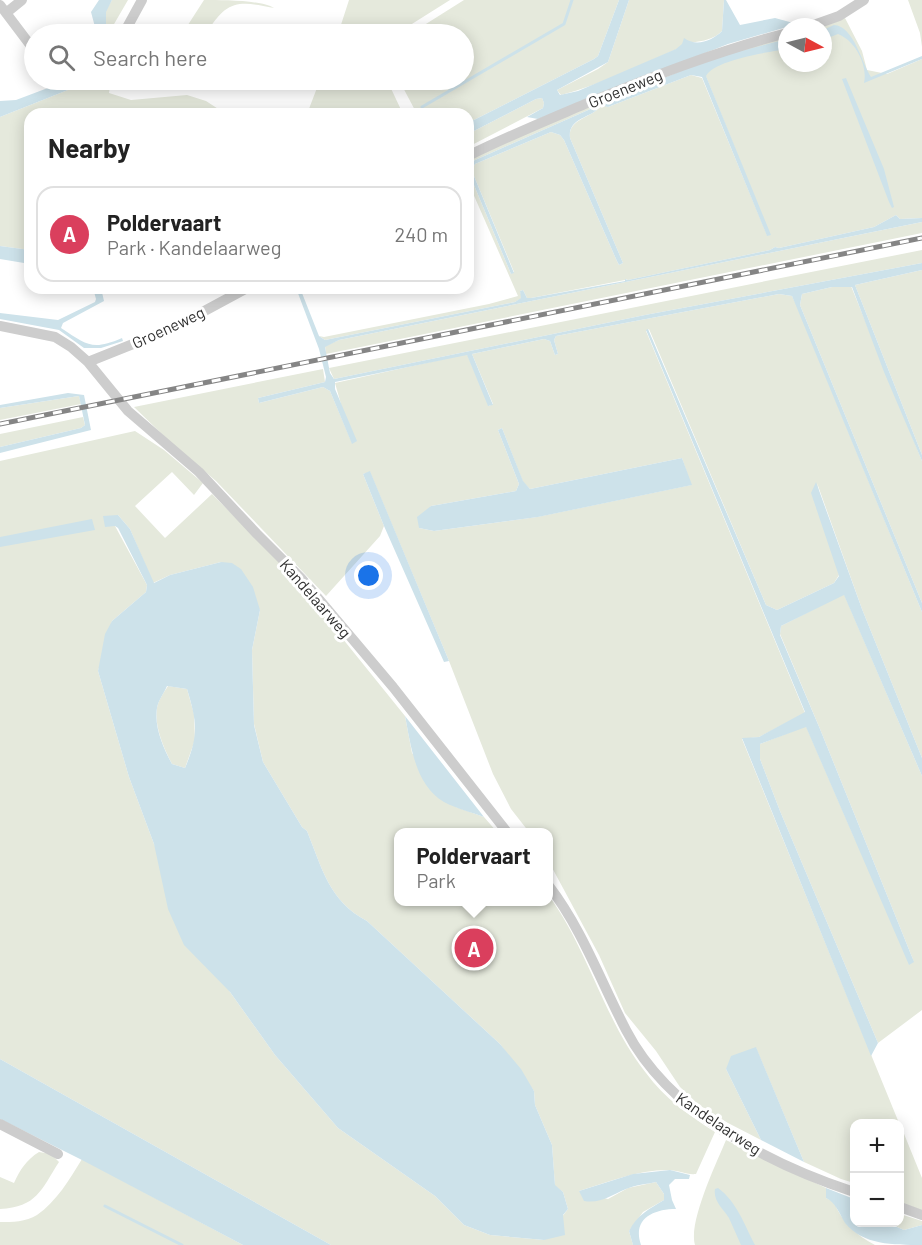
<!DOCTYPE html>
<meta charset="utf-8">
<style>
body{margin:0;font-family:Barlow,sans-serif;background:#f6f6f6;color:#222}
.controls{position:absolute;right:18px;bottom:18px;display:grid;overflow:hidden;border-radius:12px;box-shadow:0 3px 15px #0003}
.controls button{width:54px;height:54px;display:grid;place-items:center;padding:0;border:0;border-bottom:2px solid #e0e0e0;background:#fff;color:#222;font:30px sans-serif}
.compass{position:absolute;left:778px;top:18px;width:54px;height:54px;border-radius:50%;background:#fff;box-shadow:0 3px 15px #0003;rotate:97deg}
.you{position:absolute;left:369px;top:576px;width:21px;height:21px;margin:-15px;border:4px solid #fff;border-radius:50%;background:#1a73e8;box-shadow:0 0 0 9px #1a73e833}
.badge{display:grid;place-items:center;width:39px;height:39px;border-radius:50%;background:#da3f5d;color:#fff;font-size:20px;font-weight:700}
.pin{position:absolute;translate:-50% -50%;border:3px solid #fff;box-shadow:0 2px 6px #0006}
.popup{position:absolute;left:394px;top:828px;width:159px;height:78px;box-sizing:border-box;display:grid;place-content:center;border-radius:12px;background:#fff;filter:drop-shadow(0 2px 4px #0005);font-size:20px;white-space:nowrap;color:#767676}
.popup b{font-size:22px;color:#222}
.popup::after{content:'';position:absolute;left:50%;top:100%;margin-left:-12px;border:12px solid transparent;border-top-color:#fff}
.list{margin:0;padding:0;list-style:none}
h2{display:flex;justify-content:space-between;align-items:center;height:78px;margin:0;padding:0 24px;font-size:26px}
h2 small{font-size:20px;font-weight:400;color:#767676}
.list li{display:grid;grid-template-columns:39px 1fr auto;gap:18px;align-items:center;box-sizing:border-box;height:96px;margin:0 12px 12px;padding:0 12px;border:2px solid #e0e0e0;border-radius:18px}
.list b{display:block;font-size:22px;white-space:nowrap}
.list p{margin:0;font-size:20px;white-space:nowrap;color:#767676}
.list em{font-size:20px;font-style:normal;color:#767676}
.icon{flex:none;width:33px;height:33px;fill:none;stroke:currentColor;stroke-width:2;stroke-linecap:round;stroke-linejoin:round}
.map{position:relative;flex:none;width:922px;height:1245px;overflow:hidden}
.search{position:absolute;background:#fff;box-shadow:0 3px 15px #0003;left:24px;top:24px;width:450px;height:66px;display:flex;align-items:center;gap:15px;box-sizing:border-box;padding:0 21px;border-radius:33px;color:#767676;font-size:22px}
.panel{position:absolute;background:#fff;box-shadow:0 3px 15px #0003;left:24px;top:108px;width:450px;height:186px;border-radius:18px}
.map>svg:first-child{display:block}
.green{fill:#e5e9dc;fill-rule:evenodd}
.water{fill:#cde2ea;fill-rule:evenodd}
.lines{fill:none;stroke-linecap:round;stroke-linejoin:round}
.stream{stroke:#cde2ea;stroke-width:3}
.street{stroke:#cdcdcd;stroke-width:10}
.rail-casing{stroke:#858585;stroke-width:5}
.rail{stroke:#fff;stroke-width:3;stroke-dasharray:9;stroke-linecap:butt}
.labels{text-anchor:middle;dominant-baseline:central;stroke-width:6;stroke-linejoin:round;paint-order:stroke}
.street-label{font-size:16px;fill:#303030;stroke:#fff}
</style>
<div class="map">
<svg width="922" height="1245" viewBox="0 0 922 1245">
<rect width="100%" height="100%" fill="#fff"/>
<path class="green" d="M112,0H128L110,31L96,34L95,27L106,26L105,12Z
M204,0C223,0 261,0 274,8C237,0 226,1 206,34L184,31Z
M349,0H450L396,34H374L366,31L367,34H338Z
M464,0H619L598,56L594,59L468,123V114H417L399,80H464V34H410Z
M629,0H724L722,31C707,46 689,38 677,49C639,65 601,85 561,95L557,90L598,69L608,62Z
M908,0H922V47L920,33Z
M845,18L862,51L867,70L887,74L922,59V218L900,219L896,215L874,227L779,248L775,247L770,250L628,280L626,279L625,280L531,298H527L523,290L520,291L522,298L515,302L325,340L319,336L324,337L489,304L518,296L468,182V160L528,131L594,103L597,104L601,100C662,76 723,52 787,35V63H823V27H821ZM699,62L707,79L770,235H767L702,78L691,75L608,107L603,105L607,100ZM595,107L597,110C585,119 568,121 570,138L623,263L619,265L616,259L564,140L560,135L551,132L475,164L473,168L474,176L514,272L511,274L469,173L470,165L473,161Z
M93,80H111L109,93L131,100L187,95L206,101L226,114H30V250L0,246V117Z
M320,80H387L403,114H307Z
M542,98L544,103L543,108L468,147V134L536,99Z
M922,222V233L326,354L325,346L339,340Z
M922,250V263L645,315L334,379L329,368Z
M922,270V455L855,285Z
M851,286L922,461V603L800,305L802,294L832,287Z
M779,294L792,296L797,306L922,612V758L862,609L817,483L839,575L834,583L777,610L766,605L649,329L646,331L805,713L759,737L742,739L899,1123L854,1124V1183L841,1179L804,1162L756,1048L726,1069L761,1140L728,1123L699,1105L680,1087L656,1051L625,1013L599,955L549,862V832H529L511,809L493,774L449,661L370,472L363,474L384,526L380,536L326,596L216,481L166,438L134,407L323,369L325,382L258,398L259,403L323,387L330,391L352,443L335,383L467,354L489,406L493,404L472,354L544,339L550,341L555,355L558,354L554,340L556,336ZM502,428L523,482L530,489L682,458L691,485L537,517L434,531L419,528L431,506L516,491L519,484L498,430Z
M79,396L81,404L0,420V408Z
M83,417L85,425L81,428L0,447V434Z
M135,431L164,450L203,483L194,495L172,472L135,506L165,538L212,494L284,566L405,716L412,753L456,807L484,817L497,832H399V902H549V896C589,951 604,1020 646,1073C664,1098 690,1116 715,1132L696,1174C686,1175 678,1170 668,1170C637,1170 608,1182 579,1191L608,1199L628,1188L656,1182L664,1194V1200L643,1212L629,1231L633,1245H331L0,1059V461ZM118,515L130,529L153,583L170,575L221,562L260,610L252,650L254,724L263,762L302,827L307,831C322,868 329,901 367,921L500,1044L534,1091L535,1105L552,1145L555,1186L563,1192L568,1209L544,1240L490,1235L464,1225L435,1196L338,1128L275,1055L230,992L154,844L129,777L98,671L112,621L146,592L147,585L115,526Z
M844,594L922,776V1010L878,1043L780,811L760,759V744L806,726L854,837L914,962L820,729L780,634L781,626Z
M168,686L187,689L194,714L195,740L185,768L172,764C164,748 154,727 157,708C158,701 164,692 168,686Z
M900,1124L922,1178V1213L900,1204Z
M726,1140L826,1188V1198L834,1202C841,1221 857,1236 875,1245H695C688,1222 717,1162 726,1140Z
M39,1152L51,1154L59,1162C41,1190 37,1207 0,1209V1177L14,1183C20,1170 26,1160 39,1152Z
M82,1159L243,1245H0V1222C12,1222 26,1222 37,1215C56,1202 70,1179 82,1159Z
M900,1214L922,1221V1225L904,1230L888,1223L900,1222Z"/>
<path class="water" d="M99,0H112L106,12V26L95,27L91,12Z
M619,0H629L608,62L557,90L560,95L578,91L676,49L682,44L684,38C696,47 712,41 722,31L724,0H726L740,25L775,18L797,24L728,44L538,119L527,117L543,108L544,103L542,98L536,99L468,134V123L594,59L598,56Z
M834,25C854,26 862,64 871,77L922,56V59L864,83C868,66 856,41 838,34L823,40V30Z
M787,39V49C769,52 714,60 706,76L771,235L767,236L702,77L691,75L608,107L604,106L603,103L710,59Z
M846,78L884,169L894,207L892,208L889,202L842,79Z
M69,80H93L0,117V101L16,100Z
M595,107L597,110C585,119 568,120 570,138L623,263L619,265L616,259L564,140L560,135L551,132L475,164L473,168L474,176L514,273L511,274L469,173L470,165L473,161Z
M896,215L900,219L922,218V222L339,340L325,347L330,373L334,379L645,315L922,263V270L855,285L922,455V461L884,372L852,287H832L802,294L800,305L922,603V612L792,296L779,294L556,336L554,340L558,354L555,355L550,341L544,339L472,354L493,405L488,406L467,355L335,382V389L357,441L352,444L330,391L323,387L259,403L258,398L325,382L326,377L319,349L296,288H300L319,336L325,340L515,302L521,298L520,291L523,290L527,298H531L625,281V279L628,280L770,250L775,247L779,248L874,227Z
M0,246L30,250V264L0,259Z
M93,288H101L104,301L63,323L61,328C87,345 92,351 122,338L123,341L101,348H84L59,330L0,319V313L58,320L95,302L96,299Z
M648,329L766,605L777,610L834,583L839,576L811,493L816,482L862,609L922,758V776L844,595L781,626L780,635L820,729L914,962L909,965L806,727L760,744V759L780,811L878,1043L871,1056L742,738L759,737L805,712L646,330Z
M68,393L84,395L91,430L0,453V447L81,428L85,425L79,396L0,408V405Z
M502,428L523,481L530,489L682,458L692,485L538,517L434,531L419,528L417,517L431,506L516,491L519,484L498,430Z
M370,471L449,661L444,662L384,526L363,474Z
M118,515L130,529L154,583L170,575L221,562L232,563L241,569L253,587L260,610L252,650L254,725L263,762L302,827L307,831C322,868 329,901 367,921L500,1044L521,1069L534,1091L535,1105L552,1145L555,1185L563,1192L568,1209L563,1215L565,1235L544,1240L490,1235L464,1225L435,1196L338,1128L275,1055L230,992L184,945L168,909L154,844L129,777L98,671L105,634L112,621L146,592L147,585L118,528L115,526L105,527L103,516ZM167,686L187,689C197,722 199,735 185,768L172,764C163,747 154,727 157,708C158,701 164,693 167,686Z
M92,519L95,530L0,547V537Z
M405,716L484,817C471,812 457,809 444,802C415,785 411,746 405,716Z
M756,1047L804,1162L761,1140L726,1069L731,1056Z
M0,1059L331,1245H243L82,1160L0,1119Z
M670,1170L690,1175L689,1179H675L669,1185L672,1200L676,1209C653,1209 632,1219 641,1245H633L629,1231C637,1215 649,1209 664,1200V1194L656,1182C647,1184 635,1185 626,1189C611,1195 601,1204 584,1201L579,1191L633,1174Z
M718,1188C737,1202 744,1224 755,1245H741C737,1236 733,1227 729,1218C723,1209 713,1201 715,1189Z
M826,1188L854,1199V1222L888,1223L904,1230L922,1225V1245C893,1245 863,1245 845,1223C839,1213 836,1203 826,1198Z"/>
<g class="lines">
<path class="stream" d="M422,107L564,24L572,0
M105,1206L182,1245"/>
<path class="street" d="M0,5L34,50
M6,13L22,0
M808,27L839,16L864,0
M124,33L142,0
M258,80H266
M468,156C506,137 545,121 585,104C651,77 717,51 787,33
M0,326L55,337L71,347L88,362L128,411L199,472L257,534L301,578L393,687L507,832
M88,362L173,328L247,288
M549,886C582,929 601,982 626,1030C669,1113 769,1164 854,1192
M0,1124L58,1154
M900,1207L922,1215"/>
<g class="rail-casing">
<path id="rail" d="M0,424L922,238"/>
</g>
<use href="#rail" class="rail"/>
</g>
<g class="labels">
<g class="street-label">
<text transform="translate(625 88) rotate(-22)">Groeneweg</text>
<text transform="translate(168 327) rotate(-25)">Groeneweg</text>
<text transform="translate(316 598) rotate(49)">Kandelaarweg</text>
<text transform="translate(719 1123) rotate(34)">Kandelaarweg</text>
</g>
</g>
</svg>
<div class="controls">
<button>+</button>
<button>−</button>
</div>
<svg class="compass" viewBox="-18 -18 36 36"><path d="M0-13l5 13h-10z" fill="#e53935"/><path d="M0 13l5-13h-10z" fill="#767676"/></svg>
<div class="you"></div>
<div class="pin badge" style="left:474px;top:948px">A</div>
<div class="popup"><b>Poldervaart</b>Park</div>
<div class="search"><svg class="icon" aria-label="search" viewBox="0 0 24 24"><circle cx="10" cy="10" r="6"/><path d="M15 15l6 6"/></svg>Search here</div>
<section class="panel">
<h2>Nearby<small></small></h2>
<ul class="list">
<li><span class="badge">A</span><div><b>Poldervaart</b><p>Park · Kandelaarweg</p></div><em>240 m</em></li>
</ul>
</section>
</div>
